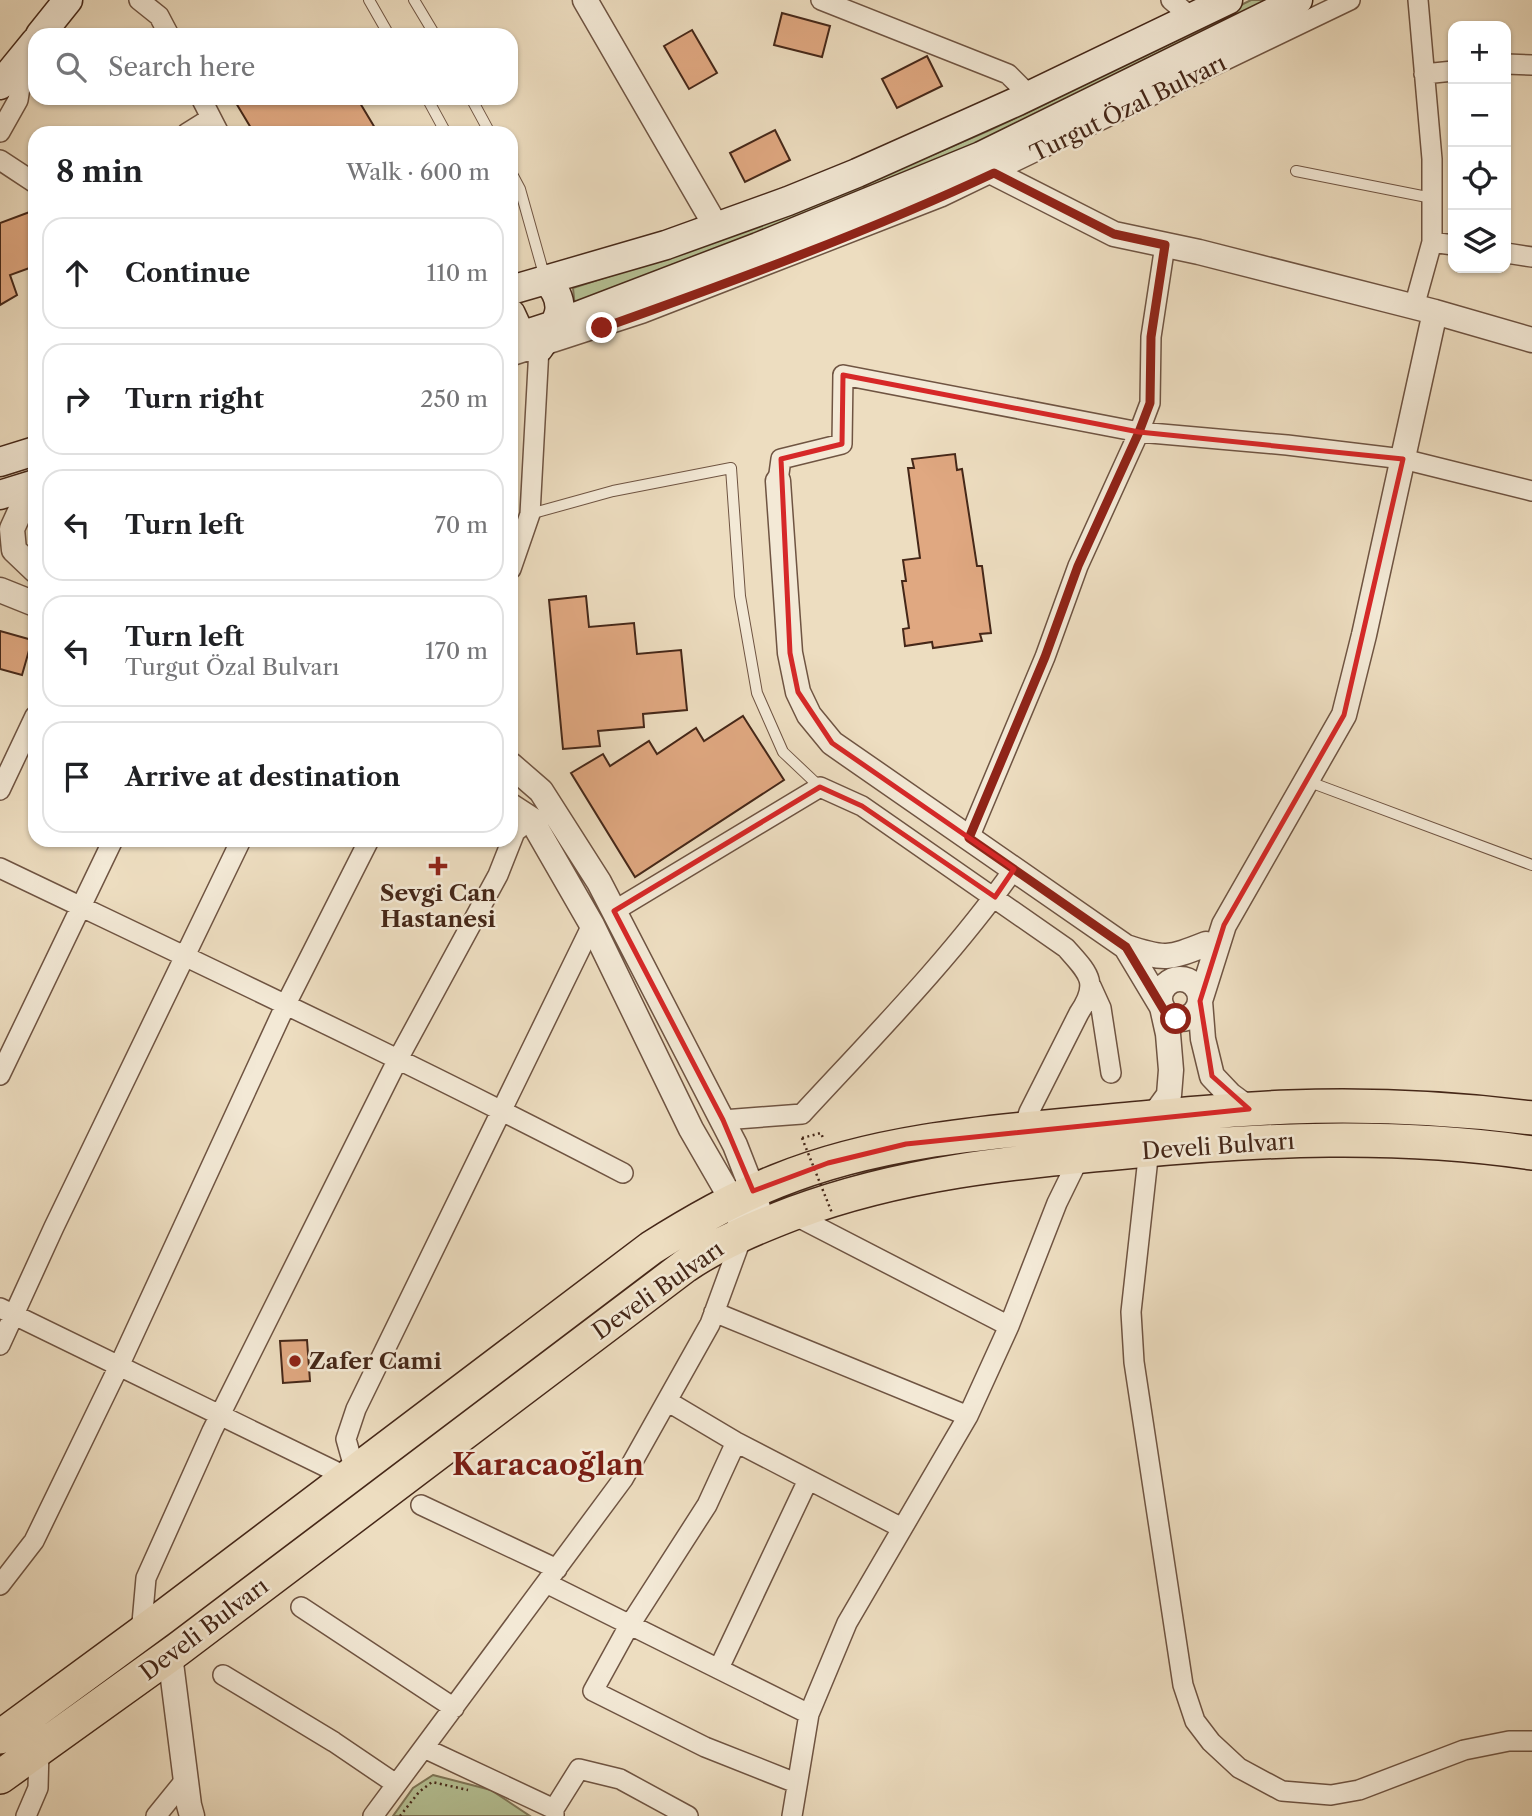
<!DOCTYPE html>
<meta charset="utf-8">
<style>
body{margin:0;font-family:"Libre Caslon Text",serif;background:#f6f6f6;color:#202124}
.controls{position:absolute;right:21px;top:21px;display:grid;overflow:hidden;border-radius:14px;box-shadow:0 2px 5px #0004}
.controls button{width:63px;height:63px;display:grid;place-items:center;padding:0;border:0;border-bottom:2px solid #e0e0e0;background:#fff;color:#202124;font:35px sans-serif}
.stop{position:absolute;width:21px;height:21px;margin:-16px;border:5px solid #8f2418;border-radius:50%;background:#fff}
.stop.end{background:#8f2418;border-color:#fff;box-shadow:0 2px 7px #0008}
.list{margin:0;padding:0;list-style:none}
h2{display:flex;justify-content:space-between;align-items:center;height:91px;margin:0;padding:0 28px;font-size:30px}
h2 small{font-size:23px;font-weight:400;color:#757577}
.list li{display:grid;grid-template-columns:46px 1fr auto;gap:21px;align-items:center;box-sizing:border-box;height:112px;margin:0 14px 14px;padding:0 14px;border:2px solid #e0e0e0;border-radius:21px}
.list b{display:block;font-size:26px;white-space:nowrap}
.list p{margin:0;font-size:23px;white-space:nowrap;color:#757577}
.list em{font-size:23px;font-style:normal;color:#757577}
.icon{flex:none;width:38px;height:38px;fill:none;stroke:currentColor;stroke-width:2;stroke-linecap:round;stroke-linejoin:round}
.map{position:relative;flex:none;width:1532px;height:1816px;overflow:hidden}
.search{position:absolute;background:#fff;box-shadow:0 2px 5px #0004;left:28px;top:28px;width:490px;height:77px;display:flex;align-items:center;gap:18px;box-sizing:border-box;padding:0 24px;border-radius:21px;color:#757577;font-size:26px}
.panel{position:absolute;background:#fff;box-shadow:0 2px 5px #0004;left:28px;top:126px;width:490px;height:721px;border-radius:21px}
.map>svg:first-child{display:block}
.green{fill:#b5c295;stroke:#7d7456;stroke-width:2}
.building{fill:#e0a881;stroke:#452718;stroke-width:2}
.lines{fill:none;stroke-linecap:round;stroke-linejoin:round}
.service-casing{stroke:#6f5442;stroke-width:12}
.minor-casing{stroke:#6f5442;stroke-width:22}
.tertiary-casing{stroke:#6f5442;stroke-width:27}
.secondary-casing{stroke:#452718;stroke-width:31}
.trunk-casing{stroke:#452718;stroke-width:36}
.path{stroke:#452718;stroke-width:2.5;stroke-dasharray:2 3.5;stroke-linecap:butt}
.service{stroke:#f3e9d6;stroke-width:10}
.minor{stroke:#f3e9d6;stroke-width:19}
.tertiary{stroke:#f3e9d6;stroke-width:24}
.secondary{stroke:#f3e9d6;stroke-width:28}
.trunk{stroke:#edddc0;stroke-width:33}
.path-bridge{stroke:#452718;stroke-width:2.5;stroke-dasharray:2 3.5;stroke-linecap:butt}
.route{stroke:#8f2418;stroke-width:9}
.marked{fill:none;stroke:#d62828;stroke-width:5;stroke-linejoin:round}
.poi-dot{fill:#8f2418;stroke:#f3e9d6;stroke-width:2.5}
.labels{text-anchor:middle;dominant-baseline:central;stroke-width:5;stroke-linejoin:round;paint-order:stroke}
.street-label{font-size:23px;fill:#452718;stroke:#f3e9d6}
.poi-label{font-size:23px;font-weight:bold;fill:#452718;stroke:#f3e9d6}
.district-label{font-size:30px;font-weight:bold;fill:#7a1f14;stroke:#f3e9d6}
</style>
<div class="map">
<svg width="1532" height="1816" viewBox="0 0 1532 1816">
<rect width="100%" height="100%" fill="#edddc0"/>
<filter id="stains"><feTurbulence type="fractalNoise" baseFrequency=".00286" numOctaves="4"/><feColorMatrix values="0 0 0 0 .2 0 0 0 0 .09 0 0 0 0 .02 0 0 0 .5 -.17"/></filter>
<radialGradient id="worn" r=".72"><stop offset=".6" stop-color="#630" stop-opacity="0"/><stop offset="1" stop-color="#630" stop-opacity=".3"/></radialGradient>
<path class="green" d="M1251,0H1273L992,139L575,307L573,288C715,243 854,190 990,130C1078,90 1165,43 1251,0Z
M433,1775L491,1790L530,1816H393L413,1788Z"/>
<path class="building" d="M782,13L830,26L822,57L774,45Z
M692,30L717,73L689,89L664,46Z
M927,56L942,86L897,108L882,79Z
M233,98H357L378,133H254Z
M775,130L790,160L745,182L730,153Z
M35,210V266L10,275L17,295L0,305V223Z
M955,454L957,470L962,469L977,566H982L991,633L980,634L982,641L933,648L932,642L905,646L903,629L909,628L902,581H906L903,560L920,558L908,468H914L912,459Z
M586,596L589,627L634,623L637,654L681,650L687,710L643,714L644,727L598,731L600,746L563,749L549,600Z
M0,631L32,640L22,675L0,669Z
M743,716L784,780L635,877L571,773L603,754L610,766L649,741L657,754L696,728L704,741Z
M307,1340L310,1381L283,1383L280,1341Z"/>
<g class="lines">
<g class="service-casing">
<path id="service" d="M369,0L389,35
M414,0L435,35
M427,98L446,133
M471,98L490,133
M1296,171L1432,198
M511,172L520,189L545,278
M530,514L613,491L731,468L740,596L757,693L783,752L820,787
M1307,781L1532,865"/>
</g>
<g class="minor-casing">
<path id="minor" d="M139,0L159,16L169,35
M821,0L1008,74L1030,96
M1171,0L1192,18
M1506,64L1532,65
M1424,74L1453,71
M201,98L219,133
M0,132L18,100L25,57
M187,133L211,118
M0,160L35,183
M1432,242L1453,245
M1506,253L1532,257
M1414,307L1432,242V159L1418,0
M511,356L643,313L941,197L1350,0
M778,481L781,459L842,444L843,375L1139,432L1287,445L1403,459L1532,491
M511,569L530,514L539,348
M0,790L35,716
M969,838L1045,657L1078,566L1139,432L1150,403L1151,337L1165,245
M0,868C209,968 418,1066 623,1173
M614,911L820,787L862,806L1066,948C1088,973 1100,982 1079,1013L1029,1112L1023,1130
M1091,986L1101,1008L1111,1073
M0,1075L113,840
M723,1120L802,1114C875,1035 952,957 1014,869
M1149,1149L1131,1312L1134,1362L1183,1685L1195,1721L1211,1742L1239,1768L1282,1791L1331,1795L1359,1790L1464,1750L1509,1741H1532
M792,1214L1009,1326
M0,1308L347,1477
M714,1312L968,1416
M0,1345L54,1227L241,840
M667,1401L736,1442L902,1528
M736,1442L707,1505L626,1631L593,1691L705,1747L796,1783
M355,1471L346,1439L356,1409L592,925
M421,1505L557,1569
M546,1583L809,1714
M0,1585L34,1541L119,1366L286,1004L369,840
M301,1607L454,1708
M141,1634L146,1578L212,1431L398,1059L498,875L515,832L531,819
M719,1668L808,1480
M223,1675L334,1742L396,1784
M424,1748L554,1809
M26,1816L38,1788L39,1749
M156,1816L186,1779
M373,1816L623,1479L710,1324L743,1234
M554,1816V1809L579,1769L620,1779L688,1816
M792,1816L809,1714L847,1623L968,1416L1009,1326L1057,1203L1080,1156"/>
</g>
<g class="tertiary-casing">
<path id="tertiary" d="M585,0L717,228
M981,156L994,173L1114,234L1199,252L1435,312L1532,340
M778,481L790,653L798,692L809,715L832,743L1126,947
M32,485L12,529L14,550L35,570
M0,590L35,604
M511,765L541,791L599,882L735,1145L753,1191L763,1225
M511,806L531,819L592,925L691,1129L732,1200L738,1216
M1160 999a20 20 0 1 1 40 0a20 20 0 1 1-40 0Z
M1249,1109L1230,1095L1212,1076L1203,1039L1200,1001L1224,925L1344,715L1364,635L1435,312
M1153,1117L1169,1095L1171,1070L1168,1034L1162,1007L1126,947C1165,960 1168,959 1206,944
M170,1655L189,1805L192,1816"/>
</g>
<g class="secondary-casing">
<path id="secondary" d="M40,35L68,0
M0,85L35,42
M511,290L666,245L788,201L857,173L1018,101L1228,0
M511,314L517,327L539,348C557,321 571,307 546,279
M511,339L554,325L758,247L981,156L1298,0
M0,462L35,451
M0,495L35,484"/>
</g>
<g class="trunk-casing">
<path id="trunk" d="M0,1737L162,1618L651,1248C692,1222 732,1199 777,1181C885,1137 1005,1131 1120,1120C1176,1115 1232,1109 1289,1107C1369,1104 1452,1108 1532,1118
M0,1777L177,1650L685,1266C719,1243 755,1228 794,1213C901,1173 1012,1162 1126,1152C1261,1139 1397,1133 1532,1153"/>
</g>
<path class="path" d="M802,1138L821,1133L823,1138
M400,1816L419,1792L432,1782L468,1790"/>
<use href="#service" class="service"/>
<use href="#minor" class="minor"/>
<use href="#tertiary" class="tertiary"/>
<use href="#secondary" class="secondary"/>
<use href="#trunk" class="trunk"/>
<path class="path-bridge" d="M802,1138L832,1213"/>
</g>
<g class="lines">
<path class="route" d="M602,328C734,281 868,232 994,173L1114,234L1165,245L1151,337L1150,403L1139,432L1078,566L1045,657L969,838L1126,947L1165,1012L1176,1019"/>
</g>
<path class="marked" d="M843,375L1139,432L1403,459L1344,715L1224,925L1200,1001L1212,1076L1249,1109L906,1144L828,1163L753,1191L723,1120L614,911L820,787L862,806L995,897L1014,869L832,743L798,692L790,653L781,459L842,444Z"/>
<g class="poi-dot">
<path d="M434.5 855.5h7v7h7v7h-7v7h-7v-7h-7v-7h7z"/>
<circle cx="295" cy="1361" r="7"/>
</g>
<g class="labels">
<g class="street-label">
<text transform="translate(1128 108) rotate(-26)">Turgut Özal Bulvarı</text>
<text transform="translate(1218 1146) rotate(-4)">Develi Bulvarı</text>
<text transform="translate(658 1290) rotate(-35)">Develi Bulvarı</text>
<text transform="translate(204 1629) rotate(-37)">Develi Bulvarı</text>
</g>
<g class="poi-label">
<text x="438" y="893">Sevgi Can<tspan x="438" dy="26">Hastanesi</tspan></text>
<text x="309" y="1361" text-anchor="start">Zafer Cami</text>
</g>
<g class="district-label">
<text x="548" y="1464">Karacaoğlan</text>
</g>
</g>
<rect width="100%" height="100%" filter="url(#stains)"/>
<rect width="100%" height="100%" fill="url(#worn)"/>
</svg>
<div class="controls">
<button>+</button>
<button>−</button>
<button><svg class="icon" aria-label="locate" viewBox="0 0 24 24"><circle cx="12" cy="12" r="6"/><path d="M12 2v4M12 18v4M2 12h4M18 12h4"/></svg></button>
<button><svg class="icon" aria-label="layers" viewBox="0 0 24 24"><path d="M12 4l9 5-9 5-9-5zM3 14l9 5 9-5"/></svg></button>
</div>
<div class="stop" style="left:1176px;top:1019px"></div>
<div class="stop end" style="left:602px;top:328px"></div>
<div class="search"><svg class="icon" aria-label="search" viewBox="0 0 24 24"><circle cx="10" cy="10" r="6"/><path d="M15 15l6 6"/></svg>Search here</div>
<section class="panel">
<h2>8 min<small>Walk · 600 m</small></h2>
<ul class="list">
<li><svg class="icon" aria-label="ahead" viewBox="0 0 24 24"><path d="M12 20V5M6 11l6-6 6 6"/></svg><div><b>Continue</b></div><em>110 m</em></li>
<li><svg class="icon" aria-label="right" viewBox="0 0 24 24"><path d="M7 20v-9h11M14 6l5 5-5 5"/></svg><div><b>Turn right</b></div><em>250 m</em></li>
<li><svg class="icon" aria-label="left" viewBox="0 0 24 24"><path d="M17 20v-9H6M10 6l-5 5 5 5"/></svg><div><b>Turn left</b></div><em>70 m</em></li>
<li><svg class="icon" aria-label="left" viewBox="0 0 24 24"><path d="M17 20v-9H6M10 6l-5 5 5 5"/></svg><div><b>Turn left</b><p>Turgut Özal Bulvarı</p></div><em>170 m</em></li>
<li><svg class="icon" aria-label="arrive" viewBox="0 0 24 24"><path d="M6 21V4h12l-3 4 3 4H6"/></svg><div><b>Arrive at destination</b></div></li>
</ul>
</section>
</div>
